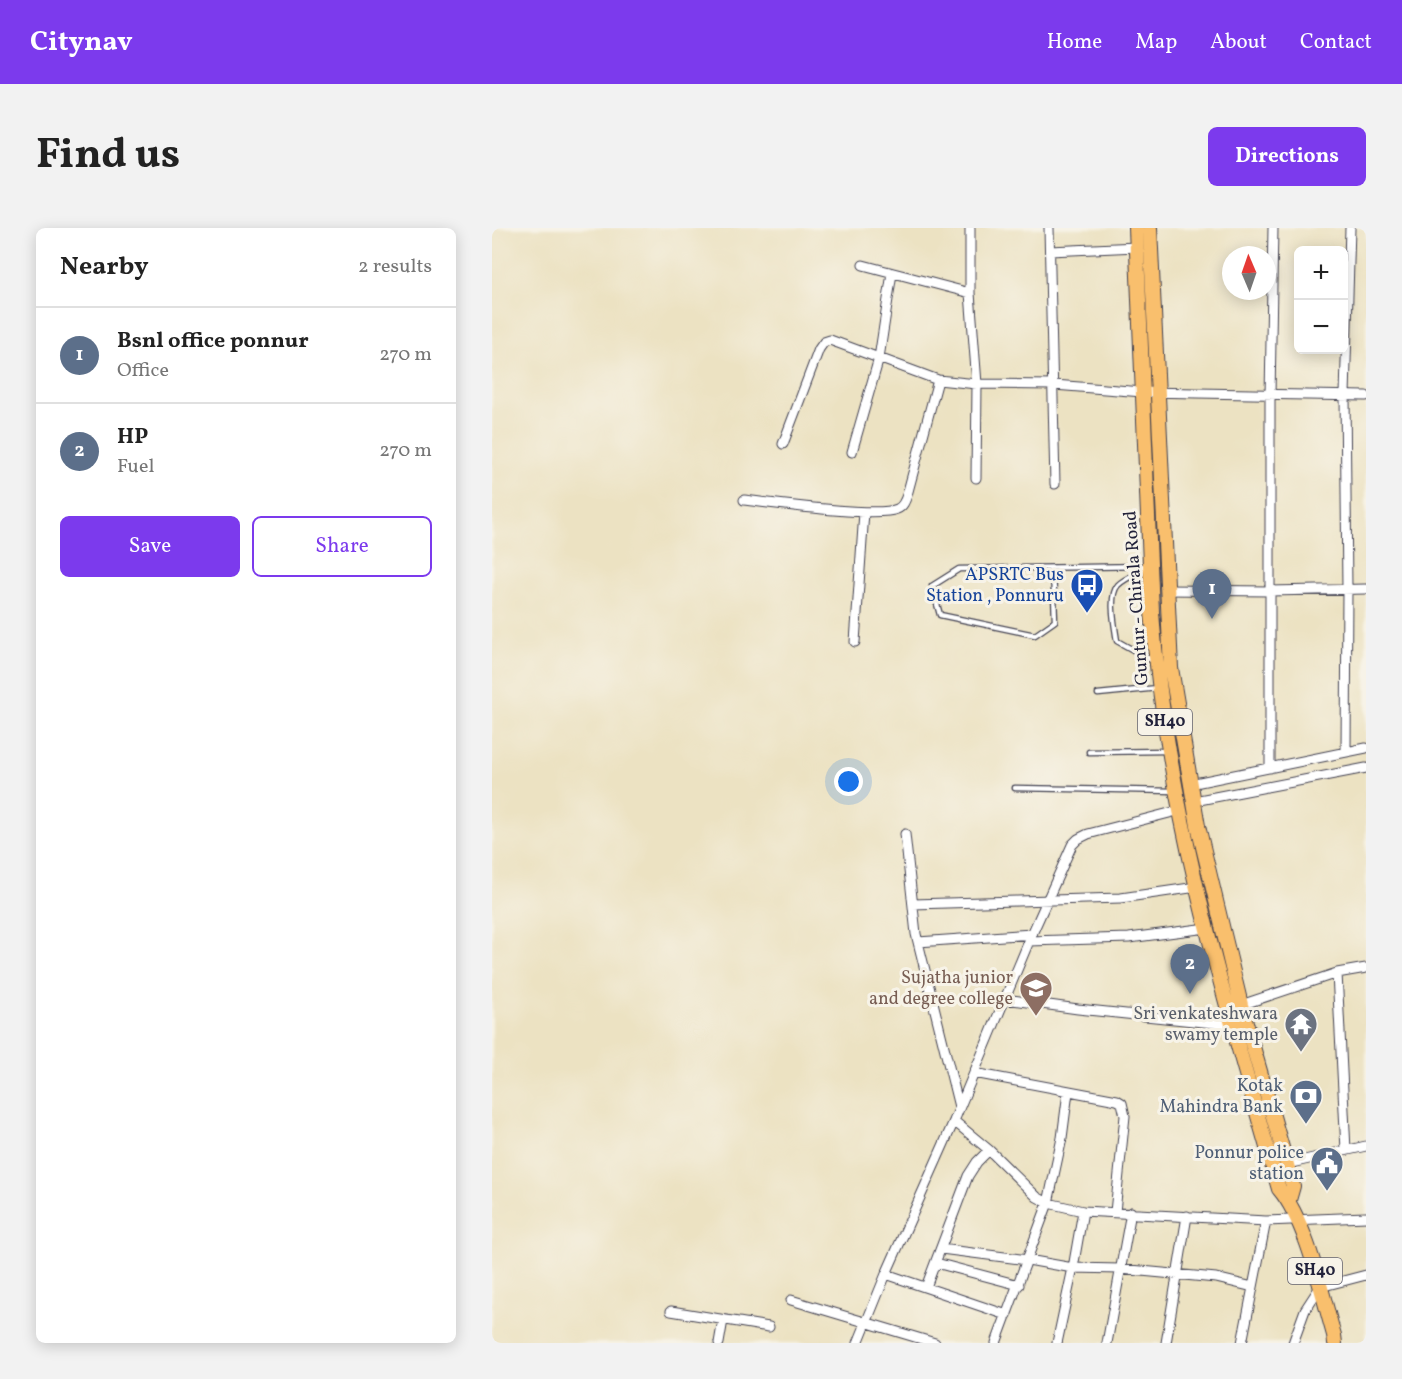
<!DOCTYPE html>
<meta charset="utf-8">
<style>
body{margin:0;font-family:Vollkorn,serif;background:#f2f2f2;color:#222}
.controls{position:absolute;right:18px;top:18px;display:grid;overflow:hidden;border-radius:9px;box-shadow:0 3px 15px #0003}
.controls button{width:54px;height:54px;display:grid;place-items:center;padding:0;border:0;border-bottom:2px solid #e0e0e0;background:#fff;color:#222;font:30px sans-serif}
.compass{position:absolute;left:730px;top:18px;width:54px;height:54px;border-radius:50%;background:#fff;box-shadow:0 3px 15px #0003;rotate:358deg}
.you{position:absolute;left:357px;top:554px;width:21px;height:21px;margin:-15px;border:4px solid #fff;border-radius:50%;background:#1a73e8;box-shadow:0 0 0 9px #1a73e833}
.badge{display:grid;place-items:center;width:39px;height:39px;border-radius:50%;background:#7c3aed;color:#fff;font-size:20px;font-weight:700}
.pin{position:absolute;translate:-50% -50px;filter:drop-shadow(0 2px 3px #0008)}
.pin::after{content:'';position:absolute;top:32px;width:21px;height:18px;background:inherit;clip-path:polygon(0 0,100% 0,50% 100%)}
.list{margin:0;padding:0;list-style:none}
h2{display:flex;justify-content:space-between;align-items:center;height:78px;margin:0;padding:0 24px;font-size:26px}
h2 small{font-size:20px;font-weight:400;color:#767676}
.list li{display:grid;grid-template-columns:39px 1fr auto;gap:18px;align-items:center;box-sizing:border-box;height:96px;padding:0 24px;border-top:2px solid #e0e0e0}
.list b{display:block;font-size:22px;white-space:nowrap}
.list p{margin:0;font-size:20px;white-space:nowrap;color:#767676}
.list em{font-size:20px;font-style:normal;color:#767676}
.actions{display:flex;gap:12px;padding:18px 24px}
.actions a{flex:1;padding:14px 0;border:2px solid #7c3aed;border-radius:9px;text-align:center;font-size:21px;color:#7c3aed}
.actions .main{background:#7c3aed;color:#fff}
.map{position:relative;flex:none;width:874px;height:1115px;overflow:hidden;border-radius:9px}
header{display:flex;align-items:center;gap:36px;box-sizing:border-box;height:84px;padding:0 30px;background:#7c3aed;color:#fff}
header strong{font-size:28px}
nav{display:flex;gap:33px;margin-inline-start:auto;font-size:21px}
.intro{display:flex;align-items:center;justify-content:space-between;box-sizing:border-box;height:144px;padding:0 36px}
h1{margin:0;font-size:42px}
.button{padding:15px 27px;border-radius:9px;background:#7c3aed;color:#fff;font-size:21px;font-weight:700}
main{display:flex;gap:36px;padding:0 36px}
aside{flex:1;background:#fff;border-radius:9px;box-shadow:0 3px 15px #0003}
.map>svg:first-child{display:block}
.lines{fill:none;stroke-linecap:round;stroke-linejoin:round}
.service-casing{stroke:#403f4f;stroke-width:7}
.minor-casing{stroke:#403f4f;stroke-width:11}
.primary-casing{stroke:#403f4f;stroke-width:16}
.service{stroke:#fff;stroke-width:4.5}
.minor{stroke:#fff;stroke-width:9}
.primary{stroke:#f9bf6d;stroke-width:14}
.labels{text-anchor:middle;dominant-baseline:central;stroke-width:6;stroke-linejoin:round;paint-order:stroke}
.shield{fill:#f7f3e8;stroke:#62616f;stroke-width:1.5}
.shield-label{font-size:16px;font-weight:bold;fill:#22223b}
.transit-label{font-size:18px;fill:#164399;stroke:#f7f3e8;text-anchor:end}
.street-label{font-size:18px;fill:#22223b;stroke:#f7f3e8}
.education-label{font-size:18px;fill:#785e54;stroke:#f7f3e8;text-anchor:end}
.worship-label{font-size:18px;fill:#5b616d;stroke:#f7f3e8;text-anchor:end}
.service-label{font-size:18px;fill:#4e5e75;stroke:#f7f3e8;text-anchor:end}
</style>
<header>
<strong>Citynav</strong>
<nav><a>Home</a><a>Map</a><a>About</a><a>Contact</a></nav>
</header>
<div class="intro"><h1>Find us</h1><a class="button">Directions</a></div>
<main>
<aside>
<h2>Nearby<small>2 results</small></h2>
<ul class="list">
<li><span class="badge" style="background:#5c6f8a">1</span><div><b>Bsnl office ponnur</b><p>Office</p></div><em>270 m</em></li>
<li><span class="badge" style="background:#5c6f8a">2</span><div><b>HP</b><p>Fuel</p></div><em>270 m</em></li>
</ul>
<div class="actions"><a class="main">Save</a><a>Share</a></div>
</aside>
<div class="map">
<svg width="874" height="1115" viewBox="0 0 874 1115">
<rect width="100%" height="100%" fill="#f7f3e8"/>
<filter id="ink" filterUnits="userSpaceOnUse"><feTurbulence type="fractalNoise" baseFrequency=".0167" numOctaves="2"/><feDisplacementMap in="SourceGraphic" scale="12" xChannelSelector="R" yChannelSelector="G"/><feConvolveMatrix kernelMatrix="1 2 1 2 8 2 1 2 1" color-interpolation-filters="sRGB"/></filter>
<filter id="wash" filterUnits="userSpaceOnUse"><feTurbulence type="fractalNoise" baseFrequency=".008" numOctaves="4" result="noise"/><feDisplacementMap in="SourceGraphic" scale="24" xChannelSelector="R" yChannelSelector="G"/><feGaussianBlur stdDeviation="1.35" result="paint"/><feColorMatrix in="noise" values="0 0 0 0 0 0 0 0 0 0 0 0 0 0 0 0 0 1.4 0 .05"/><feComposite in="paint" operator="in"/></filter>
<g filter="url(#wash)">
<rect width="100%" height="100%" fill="#ece2c2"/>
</g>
<g filter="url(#ink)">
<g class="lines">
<g class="service-casing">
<path id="service" d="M561,340L563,393L543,407L448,387L440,358L467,341L656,338
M655,340C646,345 633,350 626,357C616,368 623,399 625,413L661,433
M606,466L666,460
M597,524L675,523
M523,560L683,563"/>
</g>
<g class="minor-casing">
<path id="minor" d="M478,0V65L485,156L484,250
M557,0L563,256
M558,23L645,19
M371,37L478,65
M291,216L327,121L332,114L338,112L446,152L485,156L562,157L651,164L874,168
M360,224L387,130L400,45
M252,272C279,275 385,290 405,281C411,279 413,273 415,267L446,152
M674,362L778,363L874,361
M363,414L372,284
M854,523L855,361L853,167L858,0
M778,540V168L781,0
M698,556L874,520
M702,573L874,540
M413,606L424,706L467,879
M421,676L629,670L705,659
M537,713L637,710L715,700
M426,714L540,706
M845,745L854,922
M513,771L586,781L740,797
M749,777L845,745L874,740
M482,845L625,872L630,875L633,888L623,984
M462,893L497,922L545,969L556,975L591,983L774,993L874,989
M795,936L874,918
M449,1021L536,1032L581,1040L628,1041L724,1050L761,1059
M444,1035L527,1057
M394,1046L515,1087
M434,1059L476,948L485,934L497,922
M299,1072L443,1115
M179,1083L277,1099
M227,1115L231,1092
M366,1115L394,1046L462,893L540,706L580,617L586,611L596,606L689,582
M504,1115L556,975L570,910L576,864
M565,1115L581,1040L591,983
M615,1115L639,984
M674,1115L695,988
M750,1115L774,993
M801,1115L813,1082L828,1059L874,1047"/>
</g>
<g class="primary-casing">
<path id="primary" d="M644,0L660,384C674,579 733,773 787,961C814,992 830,1066 842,1107L843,1115
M658,0L679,440L706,598L749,777L801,958L797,972"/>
</g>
<use href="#service" class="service"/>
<use href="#minor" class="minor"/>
<use href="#primary" class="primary"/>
</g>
</g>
<defs>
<g id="bus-pin" transform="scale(1.725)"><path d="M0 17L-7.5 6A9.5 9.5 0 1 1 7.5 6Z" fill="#1a4fb4" stroke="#f7f3e8"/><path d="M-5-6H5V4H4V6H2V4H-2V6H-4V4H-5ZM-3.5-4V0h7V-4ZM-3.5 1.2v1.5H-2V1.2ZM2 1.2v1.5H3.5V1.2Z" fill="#fff"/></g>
<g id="university-pin" transform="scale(1.725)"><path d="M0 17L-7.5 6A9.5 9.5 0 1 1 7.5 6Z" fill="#8d6e63" stroke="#f7f3e8"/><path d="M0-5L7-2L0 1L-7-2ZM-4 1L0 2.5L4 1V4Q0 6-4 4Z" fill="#fff"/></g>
<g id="temple-pin" transform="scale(1.725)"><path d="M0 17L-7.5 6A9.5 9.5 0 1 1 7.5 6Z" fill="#6b7280" stroke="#f7f3e8"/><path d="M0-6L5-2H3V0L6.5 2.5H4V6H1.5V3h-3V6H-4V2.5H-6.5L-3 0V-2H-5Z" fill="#fff"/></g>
<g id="bank-pin" transform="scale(1.725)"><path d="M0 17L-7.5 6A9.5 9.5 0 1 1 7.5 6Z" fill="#5c6f8a" stroke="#f7f3e8"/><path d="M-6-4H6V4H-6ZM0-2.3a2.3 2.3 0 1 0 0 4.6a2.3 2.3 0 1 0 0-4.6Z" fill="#fff"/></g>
<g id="civic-pin" transform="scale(1.725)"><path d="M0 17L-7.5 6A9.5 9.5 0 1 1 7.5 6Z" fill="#5c6f8a" stroke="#f7f3e8"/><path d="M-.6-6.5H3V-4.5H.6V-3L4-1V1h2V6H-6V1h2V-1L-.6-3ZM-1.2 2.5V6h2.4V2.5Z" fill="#fff"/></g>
</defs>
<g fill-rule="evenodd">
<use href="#bus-pin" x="595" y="357"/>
<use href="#university-pin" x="544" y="760"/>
<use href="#temple-pin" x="809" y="796"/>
<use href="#bank-pin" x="814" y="868"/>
<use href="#civic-pin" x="835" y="935"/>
</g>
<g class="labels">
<g class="shield">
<rect x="646" y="481" width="54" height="26" rx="4.5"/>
<rect x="796" y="1030" width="54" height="26" rx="4.5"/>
</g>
<g class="shield-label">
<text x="673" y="494">SH40</text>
<text x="823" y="1043">SH40</text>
</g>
<g class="transit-label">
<text x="572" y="347">APSRTC Bus<tspan x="572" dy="21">Station , Ponnuru</tspan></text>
</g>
<g class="street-label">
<text transform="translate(645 370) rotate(-94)">Guntur - Chirala Road</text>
</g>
<g class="education-label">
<text x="521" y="750">Sujatha junior<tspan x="521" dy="21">and degree college</tspan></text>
</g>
<g class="worship-label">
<text x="786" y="786">Sri venkateshwara<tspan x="786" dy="21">swamy temple</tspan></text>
</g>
<g class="service-label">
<text x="791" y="858">Kotak<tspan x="791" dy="21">Mahindra Bank</tspan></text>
<text x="812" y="925">Ponnur police<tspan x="812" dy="21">station</tspan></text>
</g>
</g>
</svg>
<div class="controls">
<button>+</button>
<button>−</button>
</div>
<svg class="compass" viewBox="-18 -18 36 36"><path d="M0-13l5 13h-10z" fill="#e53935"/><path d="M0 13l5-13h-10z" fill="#767676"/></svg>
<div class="you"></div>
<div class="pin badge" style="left:720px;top:391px;background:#5c6f8a">1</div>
<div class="pin badge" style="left:698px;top:766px;background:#5c6f8a">2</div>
</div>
</main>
